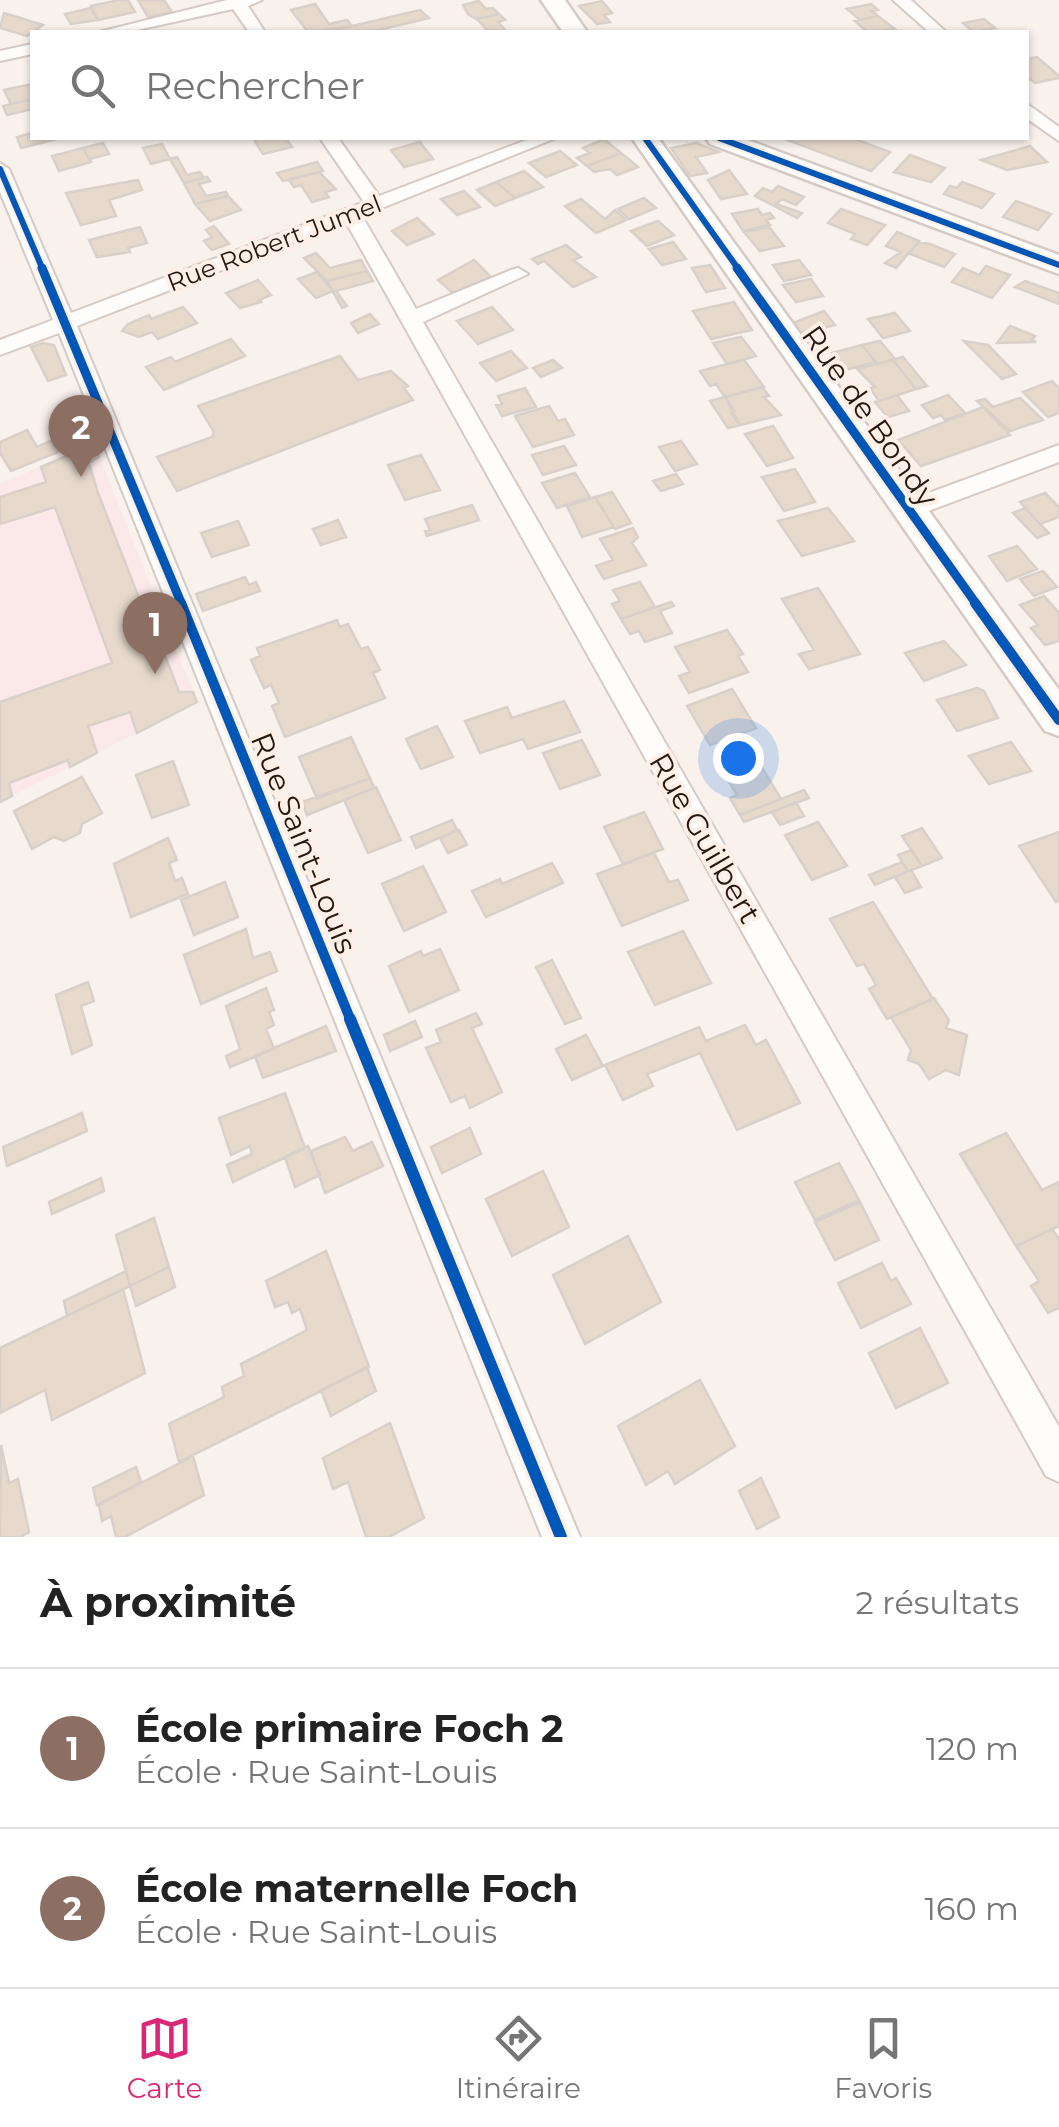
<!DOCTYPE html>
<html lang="fr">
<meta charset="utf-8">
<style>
body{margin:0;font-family:Montserrat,sans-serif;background:#f6f6f6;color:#222}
.you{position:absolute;left:738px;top:758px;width:35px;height:35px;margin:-25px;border:8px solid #fff;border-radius:50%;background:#1a73e8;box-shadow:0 0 0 15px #1a73e833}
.badge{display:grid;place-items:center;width:65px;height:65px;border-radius:50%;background:#db2777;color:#fff;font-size:32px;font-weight:700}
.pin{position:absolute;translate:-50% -82px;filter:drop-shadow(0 2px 5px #0008)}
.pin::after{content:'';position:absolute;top:52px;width:35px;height:30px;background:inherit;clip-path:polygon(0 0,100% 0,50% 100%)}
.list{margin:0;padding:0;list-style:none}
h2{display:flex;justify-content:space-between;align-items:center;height:130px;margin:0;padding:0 40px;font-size:42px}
h2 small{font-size:32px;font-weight:400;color:#767676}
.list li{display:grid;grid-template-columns:65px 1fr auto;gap:30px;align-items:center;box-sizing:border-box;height:160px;padding:0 40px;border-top:2px solid #e0e0e0}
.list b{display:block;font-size:38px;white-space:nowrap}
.list p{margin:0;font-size:32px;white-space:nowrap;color:#767676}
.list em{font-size:32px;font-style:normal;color:#767676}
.icon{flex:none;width:55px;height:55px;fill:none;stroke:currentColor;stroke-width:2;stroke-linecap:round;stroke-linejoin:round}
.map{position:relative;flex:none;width:1059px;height:1537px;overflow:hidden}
.search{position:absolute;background:#fff;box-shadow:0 2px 8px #0004;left:30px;right:30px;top:30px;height:110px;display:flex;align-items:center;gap:25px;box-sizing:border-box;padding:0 35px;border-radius:0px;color:#767676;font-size:38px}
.sheet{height:450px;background:#fff}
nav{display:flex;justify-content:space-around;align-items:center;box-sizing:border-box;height:140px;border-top:2px solid #e0e0e0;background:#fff;font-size:28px;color:#767676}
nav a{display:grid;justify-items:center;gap:5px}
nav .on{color:#db2777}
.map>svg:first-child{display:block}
.education{fill:#fbe8e8}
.building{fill:#e7dacd;stroke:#d9d0c9;stroke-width:2.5}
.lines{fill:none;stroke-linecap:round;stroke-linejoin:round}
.street-casing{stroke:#d5cac4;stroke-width:4}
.secondary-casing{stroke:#d5cac4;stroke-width:5}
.street{fill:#fefdfc;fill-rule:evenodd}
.secondary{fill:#fefdfc;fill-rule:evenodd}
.cycleway-far3-casing{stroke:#fef0e7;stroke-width:10}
.cycleway-far2-casing{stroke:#fef0e7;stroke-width:14}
.cycleway-far1-casing{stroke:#fef0e7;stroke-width:16}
.cycleway-casing{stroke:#fef0e7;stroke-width:19}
.cycleway-far3{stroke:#0057b8;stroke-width:6}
.cycleway-far2{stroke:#0057b8;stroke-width:9}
.cycleway-far1{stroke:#0057b8;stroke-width:10}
.cycleway{stroke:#0057b8;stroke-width:12}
.labels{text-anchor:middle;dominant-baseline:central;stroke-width:8;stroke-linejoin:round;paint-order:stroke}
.far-street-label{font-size:25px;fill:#241810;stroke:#fef0e7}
.street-label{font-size:30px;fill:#241810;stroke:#fef0e7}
</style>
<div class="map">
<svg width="1059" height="1537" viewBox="0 0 1059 1537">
<rect width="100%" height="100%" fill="#f9f1ec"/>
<path class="education" d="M94,444L197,702L0,802V484Z"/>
<path class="building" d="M119,0H128L135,12L98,20L91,6Z
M138,0H164L172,12L148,17Z
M479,1L486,9L493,8L499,14L476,19L468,14L463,5Z
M602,1L612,13L604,15L610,22L597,24L579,6Z
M315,4L329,24L347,20L352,26L308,32L291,10Z
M871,4L878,10L872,11L878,16L860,20L847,9Z
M91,8L98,20L71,24L65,14Z
M420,10L429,18L370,32L335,30Z
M4,13L43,25L27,36L0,28Z
M499,14L505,20L498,22L505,30L489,32L477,19Z
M878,16L895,29L867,32L855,21Z
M984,19L995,28L973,32L963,23Z
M1037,57L1059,76V78L1035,83L1026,76V59Z
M32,84V99L11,104L4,90Z
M32,99V109L7,115L3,106Z
M32,133V138L57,139L21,148L17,137Z
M253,138H286L292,147L263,154Z
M790,138H852L890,152L871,171L787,140Z
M604,139L621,153L587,166L577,158L590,153L583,148Z
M420,142L433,159L404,167L391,150Z
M103,143L109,154L89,159L83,148Z
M696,143L719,152L696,157L707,173L690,176L671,148Z
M162,144L170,159L151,164L143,148Z
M1030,146L1047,162L1007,170L981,160Z
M83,148L91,162L59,171L52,156Z
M560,151L577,165L546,177L529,163Z
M621,153L638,167L617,175L610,169L594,172L587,166Z
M910,155L945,168L931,182L894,172Z
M177,157L187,175L200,172L204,178L184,183L170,159Z
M317,162L323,171L283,181L277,173Z
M729,170L747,194L721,199L708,180Z
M524,171L543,187L515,198L496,182Z
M319,172L336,189L325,192L329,197L312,202L301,185L294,187L289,180Z
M207,177L210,181L199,184L206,196L226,192L228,196L195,204L184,183Z
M138,180L142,190L109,200L116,216L81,225L66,193Z
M496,182L515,198L495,206L477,190Z
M962,182L994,194L982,208L944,194L950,186L957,188Z
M778,186L804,197L796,205L782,199L776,204L802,213L797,218L755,196L763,188L772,192Z
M464,191L480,207L457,215L441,199Z
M228,196L241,210L210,221L195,204Z
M644,198L656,208L629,219L618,209Z
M581,199L605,219L615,210L626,220L596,233L565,206Z
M1016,201L1051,214L1038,230L1003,217Z
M758,209L762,215L770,213L774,218L766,220L770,225L743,231L732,214Z
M841,209L885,225L867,245L851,239L855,234L828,223Z
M417,218L434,234L407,245L392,231Z
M658,221L674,235L647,246L631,231Z
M214,226L229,244L212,250L204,241L212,237L206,230Z
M140,227L147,243L128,248L130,252L97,257L89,240Z
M769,227L784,246L760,251L744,232Z
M897,232L919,241L896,268L885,263L901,252L886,246Z
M673,242L686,259L662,265L649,249Z
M919,242L930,244L955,254L944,267L908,253Z
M566,245L581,257L573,260L596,277L573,287L544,261L538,264L532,259Z
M316,253L330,268L361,260L367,271L327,281L304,258Z
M474,260L491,277L453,293L438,280Z
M799,260L811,275L784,281L773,265Z
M710,265L725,288L706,292L692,268Z
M986,266L1010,275L992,298L952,282L963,268L979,275Z
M367,271L373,281L336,291L347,306L342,308L327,281Z
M317,272L333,291L316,298L298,279Z
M811,279L823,296L796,302L783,285Z
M258,280L271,295L259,300L261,302L240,308L226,293Z
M1025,281L1059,293V304L1015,287Z
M734,302L752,330L711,339L693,311Z
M183,307L197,323L158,339L152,332L139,337L122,331L128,324L149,315L151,319Z
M492,307L513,330L478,344L457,321Z
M824,311L835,325L798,334L790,324Z
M895,313L910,331L883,338L868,319Z
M370,314L379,324L358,333L351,323Z
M1010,326L1035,336L1032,340L1036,342L997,343Z
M741,337L756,356L727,364L713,343Z
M231,339L245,356L164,390L146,367L171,357L175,362Z
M880,341L895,359L877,364L862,345Z
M964,341L988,345L1016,374L1002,379Z
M43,343L54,345L66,375L48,381L31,347Z
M862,345L876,362L845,370L832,353Z
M511,351L527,368L496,381L480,363Z
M340,356L358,380L391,371L408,386L404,388L413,400L177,491L157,457L212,437L214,432L198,406Z
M903,357L927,386L916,389L893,360Z
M553,360L562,368L541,377L533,368Z
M744,360L764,387L725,397L716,384L710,386L700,371Z
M893,360L916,389L879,401L870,388L875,387L857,369Z
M1052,381L1059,388V413L1048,417L1023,392Z
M762,387L769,396L764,397L781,415L740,425L725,397Z
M525,388L536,407L502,416L496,405L502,404L498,396Z
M897,395L909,411L888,417L875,402Z
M948,395L965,413L945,420L941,415L933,418L922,405Z
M725,397L735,411L731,413L740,425L728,428L710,401Z
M1020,398L1043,420L1010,431L977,401L985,399L993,407Z
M549,406L558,421L565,419L574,435L533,447L515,416Z
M983,407L1010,435L921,466L898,440Z
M773,426L793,458L767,466L745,434Z
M27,430L37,447L50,441L58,452L11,471L0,453V442Z
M681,441L697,464L675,471L659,447Z
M94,444L99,457L89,463L98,493L155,639L158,646L161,645L179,692H193L197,702L137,733L130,712L88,726L97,753L70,767L68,760L9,783L12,796L0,802V702L112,663L55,507L0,524V497L46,482L41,467Z
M564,446L576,465L543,475L532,455Z
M421,455L440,490L405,500L388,465Z
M795,469L815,502L784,511L762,477Z
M575,473L590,497L557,508L542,483Z
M676,474L683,484L661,491L653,481Z
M612,492L631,523L615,529L595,497Z
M1045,493L1059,507V517L1040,524L1020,502Z
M595,497L614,527L582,537L567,506Z
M472,505L479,520L427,536L425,531L430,530L425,519Z
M828,508L854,541L802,556L778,521Z
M1025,508L1040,524L1049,533L1037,538L1013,513Z
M338,520L346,537L321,545L313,529Z
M238,521L249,545L212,557L201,533Z
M633,528L638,537L632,543L646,565L604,579L596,566L613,560L600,539Z
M1017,546L1037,569L1007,581L989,556Z
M1043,571L1057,587L1034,596L1020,579Z
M245,577L249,585L256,582L260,591L203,611L196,594Z
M640,582L655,607L621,619L612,604L620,601L613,590Z
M818,588L860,654L809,669L799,654L814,650L782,599Z
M1044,596L1059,613V641L1045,645L1031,628L1038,625L1020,605Z
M671,602L674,606L660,611L672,633L645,642L639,631L630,634L621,619Z
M337,620L340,627L348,624L361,649L368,647L380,670L373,673L385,698L285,737L272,706L279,703L271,685L264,688L251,660L260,656L257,648Z
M727,630L743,654L738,656L748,672L689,693L679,676L690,672L675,647Z
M944,641L966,665L924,681L905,653Z
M977,688L984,691L998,718L957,731L937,700Z
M732,689L756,728L710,745L687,706Z
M564,701L580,732L528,749L523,739L480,753L465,721L507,707L512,718Z
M437,726L453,757L421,769L406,739Z
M351,737L370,778L317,799L299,757Z
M582,740L600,775L560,789L543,753Z
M1011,742L1031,771L989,784L969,756Z
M755,756L781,799L740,815L730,798L737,795L721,769Z
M173,761L189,805L152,818L136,775Z
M82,777L102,813L82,824L80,833L64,841L54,837L32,849L14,811Z
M370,778L374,788L307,815L302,802Z
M376,787L401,840L368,853L344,800Z
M804,790L809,798L744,822L740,815Z
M796,802L804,816L780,825L772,812Z
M644,812L663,849L623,864L604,827Z
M452,820L457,830L416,848L411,837Z
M818,822L847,866L812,880L785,835Z
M922,828L942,858L922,866L902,836Z
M459,830L467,845L448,853L440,838Z
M1059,832V901L1056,902L1019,846Z
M168,838L177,860L169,863L175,881L182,878L188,894L131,917L114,864Z
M912,850L922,866L908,871L898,855Z
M654,853L669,882L678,880L688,900L622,926L597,874Z
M902,862L908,871L875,885L869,875Z
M552,863L563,883L486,917L472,891L500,879L502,884Z
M423,866L446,912L404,931L382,884Z
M911,870L921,887L905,893L895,877Z
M225,882L238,917L194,935L181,900Z
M873,902L933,999L887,1019L869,989L876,985L864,964L857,966L830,919Z
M246,929L253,958L270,952L277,971L201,1004L184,955Z
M683,931L711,983L655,1005L628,952Z
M440,949L459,990L409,1012L389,966L421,951L423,956Z
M552,960L581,1018L565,1024L536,967Z
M88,982L94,1001L81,1006L92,1045L72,1054L56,995Z
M266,988L274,1010L269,1012L274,1025L266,1029L274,1049L230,1067L226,1056L240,1049L226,1006Z
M934,998L949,1020L946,1028L967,1035L959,1075L946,1070L929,1079L919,1064L908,1060L911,1050L891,1017Z
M476,1013L482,1024L472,1028L502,1092L470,1108L465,1096L451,1102L426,1048L441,1042L436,1030Z
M415,1021L422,1037L390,1051L384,1035Z
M745,1025L756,1045L766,1040L800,1103L737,1130L700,1053L647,1074L653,1086L623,1100L605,1065L699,1027L706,1041Z
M326,1026L336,1051L263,1078L255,1056Z
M586,1035L603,1066L572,1080L556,1049Z
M285,1093L305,1148L233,1182L227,1165L252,1154L250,1146L231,1155L219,1118Z
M82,1113L87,1131L7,1166L3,1147Z
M470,1128L481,1154L442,1173L431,1147Z
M1006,1133L1042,1190L1059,1182V1226L1016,1246L960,1154Z
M345,1137L353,1151L372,1142L383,1166L325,1193L311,1151Z
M308,1146L320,1175L295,1187L285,1157Z
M839,1163L859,1200L815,1220L795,1182Z
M543,1171L569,1227L512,1256L486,1199Z
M101,1178L104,1191L52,1214L49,1202Z
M860,1202L879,1240L835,1260L815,1222Z
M154,1218L169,1267L130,1286L116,1235Z
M1052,1229L1059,1239V1308L1048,1313L1031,1286L1039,1281L1016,1246Z
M628,1236L661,1302L585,1344L553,1275Z
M326,1251L369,1367L179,1462L169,1424L224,1397L222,1387L244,1376L241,1364L307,1330L300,1309L292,1313L288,1302L275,1307L266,1281Z
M882,1263L891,1281L896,1278L911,1304L861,1328L838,1283Z
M169,1267L175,1287L136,1306L130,1286Z
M126,1271L130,1286L67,1316L64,1301Z
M123,1289L145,1373L52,1420L45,1390L0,1413V1348Z
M920,1328L948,1383L896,1408L869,1353Z
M367,1367L376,1391L331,1416L321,1390Z
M700,1380L735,1446L675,1484L668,1471L646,1485L618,1426Z
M390,1423L424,1518L389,1537H366L348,1482L333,1489L323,1458Z
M1,1445L9,1483L18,1479L29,1532L20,1537H0Z
M193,1456L204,1495L125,1537H116L111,1516L102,1521L99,1505Z
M136,1467L141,1482L97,1505L93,1488Z
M761,1478L779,1517L757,1529L739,1491Z"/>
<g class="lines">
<g class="street-casing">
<path id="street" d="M262,0L248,6L265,32H249L233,9L128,32H99L227,0Z
M893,0H911L946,32H929Z
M32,44V54L0,61V51Z
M1026,103L1059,127V141L1026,118Z
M320,138H338L379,196L532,138H556L362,216L416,309L511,270L518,268L528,274L423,322L1059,1427V1482L1046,1476L346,222L77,326L580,1537H542L59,333L0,355V340L53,320L0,192V163L9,169L71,313L364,202Z
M639,138H658L649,143Z
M1059,445V462L907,519L895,510L899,504Z"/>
</g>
<g class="secondary-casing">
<path id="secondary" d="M541,0H565L587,32H563Z
M632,138H658L1059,690V736L1045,731Z
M706,138H742L1059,255V274L710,144Z"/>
</g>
<use href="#street" class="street"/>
<use href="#secondary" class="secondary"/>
<g class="cycleway-far3-casing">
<path id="cycleway-far3" d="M645,138L739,270
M719,138L1059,265
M0,169L43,270"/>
</g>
<g class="cycleway-far2-casing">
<path id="cycleway-far2" d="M42,268L182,605
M737,268L977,605"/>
</g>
<g class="cycleway-far1-casing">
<path id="cycleway-far1" d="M181,603L351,1021
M975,603L1059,720"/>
</g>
<g class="cycleway-casing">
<path id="cycleway" d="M350,1019L561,1537"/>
</g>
<use href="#cycleway-far3" class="cycleway-far3"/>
<use href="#cycleway-far2" class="cycleway-far2"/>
<use href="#cycleway-far1" class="cycleway-far1"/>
<use href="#cycleway" class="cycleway"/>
</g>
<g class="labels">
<g class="far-street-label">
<text transform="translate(274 243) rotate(-21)">Rue Robert Jumel</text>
</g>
<g class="street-label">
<text transform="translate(870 416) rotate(55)">Rue de Bondy</text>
<text transform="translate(705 838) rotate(60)">Rue Guilbert</text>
<text transform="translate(304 843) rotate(68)">Rue Saint-Louis</text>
</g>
</g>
</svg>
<div class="you"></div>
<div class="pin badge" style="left:155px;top:674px;background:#8d6e63">1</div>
<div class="pin badge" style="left:81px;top:477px;background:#8d6e63">2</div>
<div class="search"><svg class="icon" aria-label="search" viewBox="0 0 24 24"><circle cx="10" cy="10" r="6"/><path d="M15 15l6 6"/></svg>Rechercher</div>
</div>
<section class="sheet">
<h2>À proximité<small>2 résultats</small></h2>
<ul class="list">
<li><span class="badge" style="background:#8d6e63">1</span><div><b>École primaire Foch 2</b><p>École · Rue Saint-Louis</p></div><em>120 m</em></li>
<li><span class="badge" style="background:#8d6e63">2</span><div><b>École maternelle Foch</b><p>École · Rue Saint-Louis</p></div><em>160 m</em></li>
</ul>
</section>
<nav>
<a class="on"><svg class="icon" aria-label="map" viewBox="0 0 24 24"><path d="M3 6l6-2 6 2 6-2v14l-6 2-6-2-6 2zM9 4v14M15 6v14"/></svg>Carte</a>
<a><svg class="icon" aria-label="directions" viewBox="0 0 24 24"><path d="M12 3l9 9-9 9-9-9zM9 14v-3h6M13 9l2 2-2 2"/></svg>Itinéraire</a>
<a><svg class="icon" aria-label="saved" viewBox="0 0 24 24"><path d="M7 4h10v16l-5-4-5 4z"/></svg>Favoris</a>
</nav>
